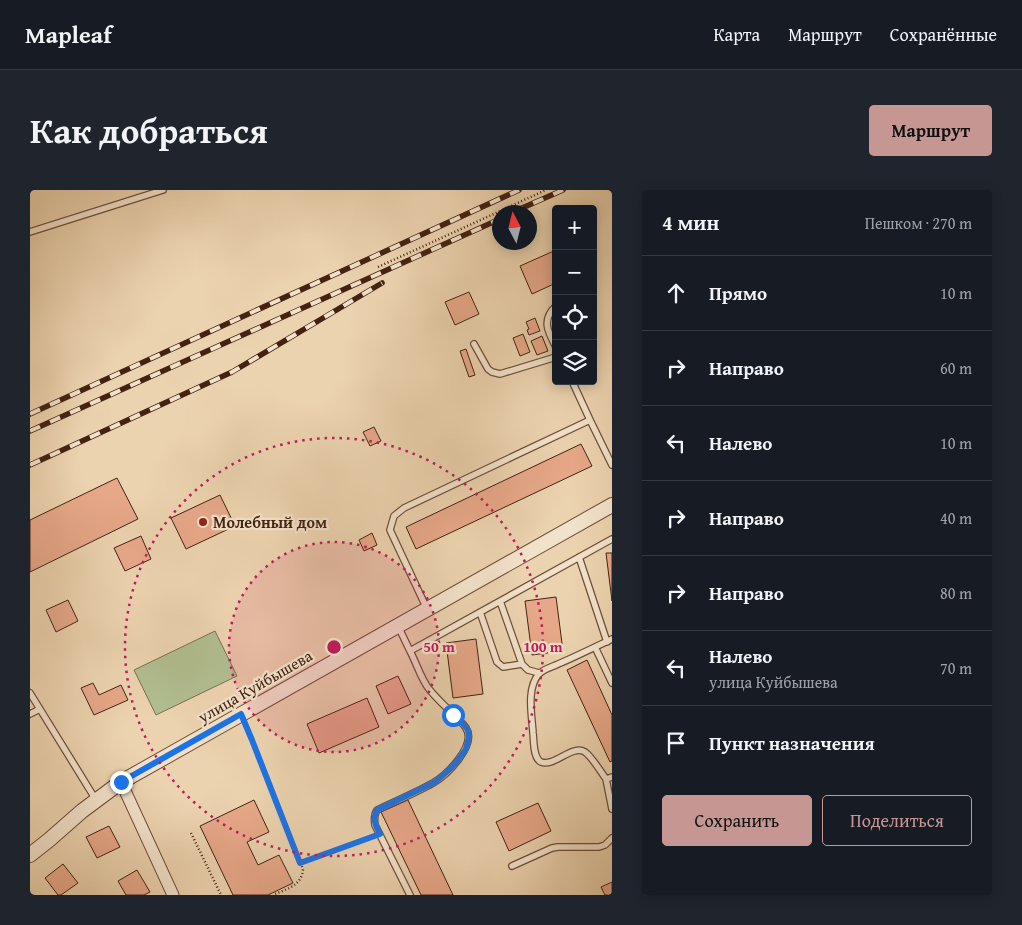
<!DOCTYPE html>
<html lang="ru">
<meta charset="utf-8">
<style>
body{margin:0;font-family:"Gentium Book Plus",serif;background:#20242c;color:#f1f3f6}
.controls{position:absolute;right:15px;top:15px;display:grid;overflow:hidden;border-radius:5px;box-shadow:0 2px 12px #0003}
.controls button{width:45px;height:45px;display:grid;place-items:center;padding:0;border:0;border-bottom:1px solid #363941;background:#171b24;color:#f1f3f6;font:25px sans-serif}
.compass{position:absolute;left:462px;top:15px;width:45px;height:45px;border-radius:50%;background:#171b24;box-shadow:0 2px 12px #0003;rotate:353deg}
.stop{position:absolute;width:15px;height:15px;margin:-11px;border:4px solid #1a73e8;border-radius:50%;background:#fff}
.stop.end{background:#1a73e8;border-color:#fff;box-shadow:0 1px 5px #0008}
.list{margin:0;padding:0;list-style:none}
h2{display:flex;justify-content:space-between;align-items:center;height:65px;margin:0;padding:0 20px;font-size:21px}
h2 small{font-size:16px;font-weight:400;color:#9ea1a6}
.list li{display:grid;grid-template-columns:32px 1fr auto;gap:15px;align-items:center;box-sizing:border-box;height:75px;padding:0 20px;border-top:1px solid #363941}
.list b{display:block;font-size:19px;white-space:nowrap}
.list p{margin:0;font-size:16px;white-space:nowrap;color:#9ea1a6}
.list em{font-size:16px;font-style:normal;color:#9ea1a6}
.actions{display:flex;gap:10px;padding:15px 20px}
.actions a{flex:1;padding:11px 0;border:1px solid #c59692;border-radius:5px;text-align:center;font-size:18px;color:#c59692}
.actions .main{background:#c59692;color:#111}
.icon{flex:none;width:28px;height:28px;fill:none;stroke:currentColor;stroke-width:2;stroke-linecap:round;stroke-linejoin:round}
.map{position:relative;flex:none;width:582px;height:705px;overflow:hidden;border-radius:5px}
header{display:flex;align-items:center;gap:30px;box-sizing:border-box;height:70px;padding:0 25px;background:#171b24;border-bottom:1px solid #363941}
header strong{font-size:24px}
nav{display:flex;gap:28px;margin-inline-start:auto;font-size:18px}
.intro{display:flex;align-items:center;justify-content:space-between;box-sizing:border-box;height:120px;padding:0 30px}
h1{margin:0;font-size:35px}
.button{padding:12px 22px;border-radius:5px;background:#c59692;color:#111;font-size:18px;font-weight:700}
main{display:flex;gap:30px;padding:0 30px}
aside{flex:1;background:#171b24;border-radius:5px;box-shadow:0 2px 12px #0003}
.map>svg:first-child{display:block}
.green{fill:#b1be90;stroke:#7a7051}
.building{fill:#e7a88a;stroke:#432212}
.lines{fill:none;stroke-linecap:round;stroke-linejoin:round}
.service-casing{stroke:#6d4e39;stroke-width:8}
.minor-casing{stroke:#6d4e39;stroke-width:13}
.tertiary-casing{stroke:#6d4e39;stroke-width:16}
.path{stroke:#432212;stroke-width:2.5;stroke-dasharray:1 2.5;stroke-linecap:butt}
.service{stroke:#f3e2cb;stroke-width:5.5}
.minor{stroke:#f3e2cb;stroke-width:11}
.tertiary{stroke:#f3e2cb;stroke-width:14}
.rail-casing{stroke:#432212;stroke-width:5.5}
.rail{stroke:#f3e2cb;stroke-width:4;stroke-dasharray:11;stroke-linecap:butt}
.route{stroke:#1a73e8;stroke-width:6}
.ring{fill:none;stroke:#c2185b;stroke-width:2.5;stroke-dasharray:2.5 5}
.poi-dot{fill:#8f2418;stroke:#f3e2cb;stroke-width:2}
.labels{text-anchor:middle;dominant-baseline:central;stroke-width:4.5;stroke-linejoin:round;paint-order:stroke}
.poi-label{font-size:16px;font-weight:bold;fill:#432212;stroke:#f3e2cb;text-anchor:start}
.street-label{font-size:16px;fill:#432212;stroke:#f3e2cb}
.centre{fill:#c2185b;stroke:#f3e2cb;stroke-width:2.5}
.ring-label{font-size:15px;text-anchor:middle;font-weight:bold;fill:#c2185b;stroke:#f3e2cb;stroke-width:4.5;stroke-linejoin:round;paint-order:stroke}
</style>
<header>
<strong>Mapleaf</strong>
<nav><a>Карта</a><a>Маршрут</a><a>Сохранённые</a></nav>
</header>
<div class="intro"><h1>Как добраться</h1><a class="button">Маршрут</a></div>
<main>
<div class="map">
<svg width="582" height="705" viewBox="0 0 582 705">
<rect width="100%" height="100%" fill="#ecd3af"/>
<filter id="stains"><feTurbulence type="fractalNoise" baseFrequency=".004" numOctaves="4"/><feColorMatrix values="0 0 0 0 .2 0 0 0 0 .09 0 0 0 0 .02 0 0 0 .5 -.17"/></filter>
<radialGradient id="worn" r=".72"><stop offset=".6" stop-color="#630" stop-opacity="0"/><stop offset="1" stop-color="#630" stop-opacity=".3"/></radialGradient>
<path class="green" d="M185,441L207,486L126,525L104,480Z"/>
<path class="building" d="M526,60V93L502,104L490,76Z
M439,102L449,124L425,135L415,112Z
M505,128L510,141L499,145L497,140L499,139L496,132Z
M493,144L500,162L490,166L483,148Z
M512,146L518,161L507,165L501,151Z
M436,159L445,185L439,187L430,161Z
M344,237L351,251L340,256L333,242Z
M551,254L562,276L386,359L376,337Z
M87,288L108,329L0,382V330Z
M190,305L205,336L156,359L141,328Z
M342,343L347,355L334,361L329,350Z
M111,346L121,369L95,381L84,358Z
M576,363H582V411Z
M526,407L533,461L502,465L495,411Z
M38,410L48,431L26,442L16,420Z
M446,449L453,504L423,508L416,453Z
M557,470L582,525V571L580,572L537,480Z
M368,486L381,514L358,524L346,496Z
M63,493L69,505L91,495L98,510L64,525L51,498Z
M337,508L349,537L289,563L277,534Z
M224,610L239,642L217,652L228,675L249,665L263,693L238,705H203L170,636Z
M378,610L423,705H391L351,622Z
M508,613L521,641L479,661L466,632Z
M79,636L90,657L67,668L56,647Z
M33,674L48,693L31,705H28L15,688Z
M107,680L120,702L114,705H96L88,691Z
M582,692V705H575L571,697Z"/>
<g class="lines">
<g class="service-casing">
<path id="service" d="M0,42L133,0
M526,116C511,130 518,142 526,157
M444,154L458,179L462,182L470,184L526,167
M542,191L560,230
M549,367L577,452
M470,411L492,474L498,480L509,483
M397,419L360,340L364,326L374,318L560,230L582,275
M450,422L467,472L473,477L492,474
M368,436L380,461
M582,449C563,458 545,467 526,475C521,477 512,480 509,484C496,498 502,526 503,543C504,551 503,568 511,572C525,577 542,554 555,562C562,567 571,582 576,589L582,587
M565,457L582,493
M0,503L66,610
M0,524L10,519
M576,589L582,619
M482,676L522,658L528,657H569L575,655L582,648
M380,705L345,635C344,629 344,625 347,620C366,611 385,603 403,593C417,585 447,555 436,538C432,532 427,529 423,524C415,516 406,508 399,499C391,489 386,472 380,461L582,349"/>
</g>
<g class="minor-casing">
<path id="minor" d="M91,592L143,705"/>
</g>
<g class="tertiary-casing">
<path id="tertiary" d="M0,665L19,650L52,621L91,592L582,315"/>
</g>
<path class="path" d="M348,77L516,0
M217,536L273,679C272,696 256,699 243,705
M161,643L191,705
M270,673L342,647"/>
<use href="#service" class="service"/>
<use href="#minor" class="minor"/>
<use href="#tertiary" class="tertiary"/>
<g class="rail-casing">
<path id="rail" d="M483,22L533,0
M0,224L489,0
M0,241L470,29
M0,275L202,182L352,93"/>
</g>
<use href="#rail" class="rail"/>
</g>
<g class="lines">
<path class="route" d="M91,592L211,524L222,550L270,673L350,644C346,636 342,629 347,620L405,592L421,578L428,570L436,559L439,547L438,540L430,530L423,525"/>
</g>
<circle cx="304" cy="457" r="105" fill="#c2185b" fill-opacity=".12"/>
<g class="ring">
<circle cx="304" cy="457" r="105"/>
<circle cx="304" cy="457" r="209"/>
</g>
<circle class="poi-dot" cx="173" cy="332" r="5"/>
<g class="labels">
<g class="poi-label">
<text x="183" y="332">Молебный дом</text>
</g>
<g class="street-label">
<text transform="translate(225 496) rotate(-30)">улица Куйбышева</text>
</g>
</g>
<circle cx="304" cy="457" r="8" class="centre"/>
<g class="ring-label">
<text x="409" y="462">50 m</text>
<text x="513" y="462">100 m</text>
</g>
<rect width="100%" height="100%" filter="url(#stains)"/>
<rect width="100%" height="100%" fill="url(#worn)"/>
</svg>
<div class="controls">
<button>+</button>
<button>−</button>
<button><svg class="icon" aria-label="locate" viewBox="0 0 24 24"><circle cx="12" cy="12" r="6"/><path d="M12 2v4M12 18v4M2 12h4M18 12h4"/></svg></button>
<button><svg class="icon" aria-label="layers" viewBox="0 0 24 24"><path d="M12 4l9 5-9 5-9-5zM3 14l9 5 9-5"/></svg></button>
</div>
<svg class="compass" viewBox="-18 -18 36 36"><path d="M0-13l5 13h-10z" fill="#e53935"/><path d="M0 13l5-13h-10z" fill="#9ea1a6"/></svg>
<div class="stop" style="left:423px;top:525px"></div>
<div class="stop end" style="left:91px;top:592px"></div>
</div>
<aside>
<h2>4 мин<small>Пешком · 270 m</small></h2>
<ul class="list">
<li><svg class="icon" aria-label="ahead" viewBox="0 0 24 24"><path d="M12 20V5M6 11l6-6 6 6"/></svg><div><b>Прямо</b></div><em>10 m</em></li>
<li><svg class="icon" aria-label="right" viewBox="0 0 24 24"><path d="M7 20v-9h11M14 6l5 5-5 5"/></svg><div><b>Направо</b></div><em>60 m</em></li>
<li><svg class="icon" aria-label="left" viewBox="0 0 24 24"><path d="M17 20v-9H6M10 6l-5 5 5 5"/></svg><div><b>Налево</b></div><em>10 m</em></li>
<li><svg class="icon" aria-label="right" viewBox="0 0 24 24"><path d="M7 20v-9h11M14 6l5 5-5 5"/></svg><div><b>Направо</b></div><em>40 m</em></li>
<li><svg class="icon" aria-label="right" viewBox="0 0 24 24"><path d="M7 20v-9h11M14 6l5 5-5 5"/></svg><div><b>Направо</b></div><em>80 m</em></li>
<li><svg class="icon" aria-label="left" viewBox="0 0 24 24"><path d="M17 20v-9H6M10 6l-5 5 5 5"/></svg><div><b>Налево</b><p>улица Куйбышева</p></div><em>70 m</em></li>
<li><svg class="icon" aria-label="arrive" viewBox="0 0 24 24"><path d="M6 21V4h12l-3 4 3 4H6"/></svg><div><b>Пункт назначения</b></div></li>
</ul>
<div class="actions"><a class="main">Сохранить</a><a>Поделиться</a></div>
</aside>
</main>
